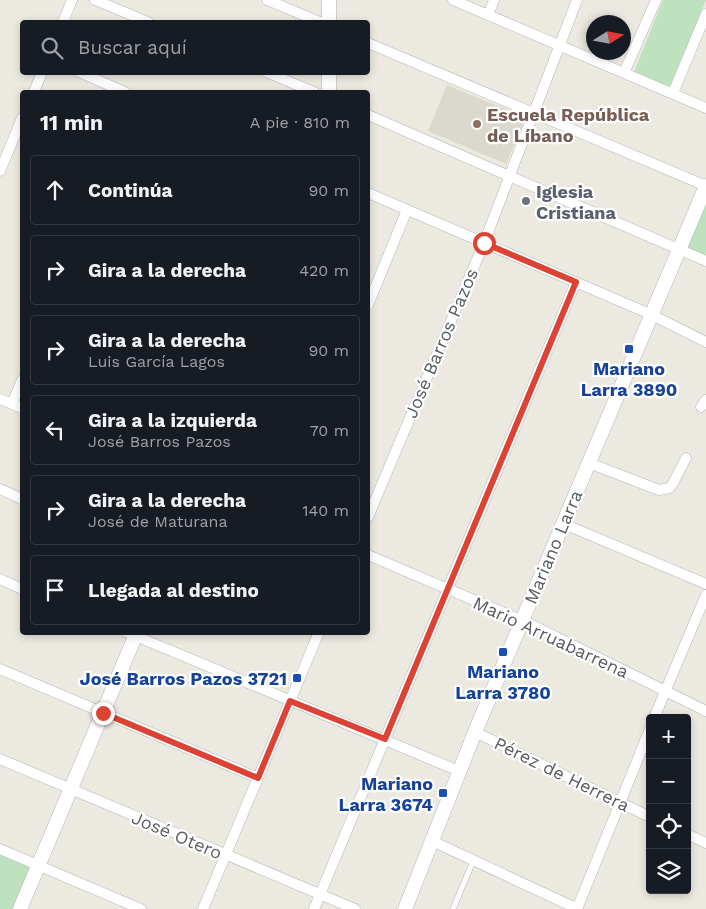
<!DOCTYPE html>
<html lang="es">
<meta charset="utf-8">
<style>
body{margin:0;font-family:"Work Sans",sans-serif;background:#20242c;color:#f1f3f6}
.controls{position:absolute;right:15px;bottom:15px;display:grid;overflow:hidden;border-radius:5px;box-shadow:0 2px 8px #0003}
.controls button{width:45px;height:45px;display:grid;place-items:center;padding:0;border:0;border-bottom:1px solid #363941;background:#171b24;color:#f1f3f6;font:25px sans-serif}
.compass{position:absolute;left:586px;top:15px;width:45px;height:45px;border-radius:50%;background:#171b24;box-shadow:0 2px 8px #0003;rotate:79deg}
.stop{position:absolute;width:15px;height:15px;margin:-11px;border:4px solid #dc4335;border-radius:50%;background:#fff}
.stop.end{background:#dc4335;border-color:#fff;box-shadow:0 1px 5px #0008}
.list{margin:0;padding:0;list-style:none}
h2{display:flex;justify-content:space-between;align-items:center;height:65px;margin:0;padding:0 20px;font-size:21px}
h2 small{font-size:16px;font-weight:400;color:#9ea1a6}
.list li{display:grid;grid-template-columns:32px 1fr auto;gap:15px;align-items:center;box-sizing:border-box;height:70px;margin:0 10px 10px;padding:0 10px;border:1px solid #363941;border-radius:5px}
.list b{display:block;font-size:19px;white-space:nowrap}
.list p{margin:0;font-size:16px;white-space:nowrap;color:#9ea1a6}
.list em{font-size:16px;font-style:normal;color:#9ea1a6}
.icon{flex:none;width:28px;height:28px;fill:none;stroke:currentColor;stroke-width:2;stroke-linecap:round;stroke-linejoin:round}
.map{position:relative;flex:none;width:706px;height:909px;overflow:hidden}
.search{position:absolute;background:#171b24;box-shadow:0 2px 8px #0003;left:20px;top:20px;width:350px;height:55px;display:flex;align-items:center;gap:12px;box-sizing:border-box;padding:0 18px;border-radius:5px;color:#9ea1a6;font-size:19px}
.panel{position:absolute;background:#171b24;box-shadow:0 2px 8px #0003;left:20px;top:90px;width:350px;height:545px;border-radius:5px}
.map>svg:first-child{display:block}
.education{fill:#dbd8ce}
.green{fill:#bee1be}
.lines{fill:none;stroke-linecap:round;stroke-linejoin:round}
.lane-casing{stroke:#b3b6ba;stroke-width:6}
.street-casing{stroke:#b3b6ba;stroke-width:11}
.secondary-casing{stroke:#b4b7bc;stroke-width:15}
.lane{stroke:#fff;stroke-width:5}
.street{stroke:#fff;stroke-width:10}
.secondary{stroke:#fff;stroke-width:14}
.route{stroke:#dc4335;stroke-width:6}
.education-dot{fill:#8d6e63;stroke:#fff;stroke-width:2}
.worship-dot{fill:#6b7280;stroke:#fff;stroke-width:2}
.transit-dot{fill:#1a4fb4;stroke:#fff;stroke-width:2}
.labels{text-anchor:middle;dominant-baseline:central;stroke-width:4.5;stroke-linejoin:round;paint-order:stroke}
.education-label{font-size:18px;font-weight:bold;fill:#785e54;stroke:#fff;text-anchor:start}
.worship-label{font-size:18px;font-weight:bold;fill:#5b616d;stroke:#fff;text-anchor:start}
.street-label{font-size:18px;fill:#595c60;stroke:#fff}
.transit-label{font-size:18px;font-weight:bold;fill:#164399;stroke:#fff}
</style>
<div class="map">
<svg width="706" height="909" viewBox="0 0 706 909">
<rect width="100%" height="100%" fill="#ebe9e0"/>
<path class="education" d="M447,85L526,118L506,164L428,131Z"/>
<path class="green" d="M663,0H706L671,88L634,72Z
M706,199V256L685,247Z
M0,854L32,867L14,909H0Z"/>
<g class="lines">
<g class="lane-casing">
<path id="lane" d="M453,909L474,859"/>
</g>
<g class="street-casing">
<path id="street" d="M95,0L148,22
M267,0L320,22
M453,0L706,108
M488,15L494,0
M63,22L72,0
M368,43L706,186
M79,72L125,92
M266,72L314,92
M624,73L656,0
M34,92L42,72
M673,93L706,14
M368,115L706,261
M0,171L22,118
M368,193L650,314L706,342
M368,305L407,210
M0,399L22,408
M12,404L22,380
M701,407L706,400
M589,463L659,490L669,488L672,485L686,458
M0,489L22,499
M368,517L484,243L577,0
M564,524L706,584
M368,555L530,624L706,711
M0,579L22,589
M126,632L459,771
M0,669L258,778
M654,718L706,595
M475,732L650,817
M0,759L355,909
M687,834L706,843
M432,841L578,909
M0,849L141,909
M203,909L319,632
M314,909L576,282
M577,909L650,729"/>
</g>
<g class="secondary-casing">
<path id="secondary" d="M329,22V0
M329,92V72
M20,909L137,632
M405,909L475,732L706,186"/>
</g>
<use href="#lane" class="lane"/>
<use href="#street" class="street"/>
<use href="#secondary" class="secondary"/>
</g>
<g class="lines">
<path class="route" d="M103,713L258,778L290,701L385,739L576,282L484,243"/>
</g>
<circle class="education-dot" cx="477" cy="124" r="5"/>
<circle class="worship-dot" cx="526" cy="201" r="5"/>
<g class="transit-dot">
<rect x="624" y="344" width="10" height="10" rx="2.5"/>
<rect x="498" y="647" width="10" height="10" rx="2.5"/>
<rect x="292" y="673" width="10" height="10" rx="2.5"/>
<rect x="438" y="788" width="10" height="10" rx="2.5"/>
</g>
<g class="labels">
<g class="education-label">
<text x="487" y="114">Escuela República<tspan x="487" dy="21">de Líbano</tspan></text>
</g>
<g class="worship-label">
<text x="536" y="191">Iglesia<tspan x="536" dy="21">Cristiana</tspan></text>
</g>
<g class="street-label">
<text transform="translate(441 343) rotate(-67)">José Barros Pazos</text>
<text transform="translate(553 547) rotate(-67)">Mariano Larra</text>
<text transform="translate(551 637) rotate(25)">Mario Arruabarrena</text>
<text transform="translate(562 774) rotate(26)">Pérez de Herrera</text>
<text transform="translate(177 835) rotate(23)">José Otero</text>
</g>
<g class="transit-label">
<text x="629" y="368">Mariano<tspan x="629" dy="21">Larra 3890</tspan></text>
<text x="503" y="671">Mariano<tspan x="503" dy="21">Larra 3780</tspan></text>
<text x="287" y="678" text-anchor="end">José Barros Pazos 3721</text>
<text x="433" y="783" text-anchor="end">Mariano<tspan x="433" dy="21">Larra 3674</tspan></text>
</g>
</g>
</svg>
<div class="controls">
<button>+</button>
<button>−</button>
<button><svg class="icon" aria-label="locate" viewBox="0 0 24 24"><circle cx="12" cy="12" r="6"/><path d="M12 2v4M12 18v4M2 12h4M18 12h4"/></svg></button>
<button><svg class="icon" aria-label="layers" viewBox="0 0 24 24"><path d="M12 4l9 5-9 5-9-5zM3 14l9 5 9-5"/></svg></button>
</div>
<svg class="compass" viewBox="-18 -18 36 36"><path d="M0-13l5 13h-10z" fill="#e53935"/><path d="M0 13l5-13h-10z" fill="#9ea1a6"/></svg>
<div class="stop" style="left:484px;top:243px"></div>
<div class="stop end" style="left:103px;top:713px"></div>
<div class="search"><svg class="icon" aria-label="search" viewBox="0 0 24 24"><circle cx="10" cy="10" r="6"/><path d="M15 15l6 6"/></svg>Buscar aquí</div>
<section class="panel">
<h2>11 min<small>A pie · 810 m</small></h2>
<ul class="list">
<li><svg class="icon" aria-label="ahead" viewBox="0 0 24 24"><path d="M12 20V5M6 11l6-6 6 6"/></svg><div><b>Continúa</b></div><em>90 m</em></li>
<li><svg class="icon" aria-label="right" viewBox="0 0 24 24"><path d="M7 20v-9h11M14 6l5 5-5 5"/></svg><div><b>Gira a la derecha</b></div><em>420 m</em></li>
<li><svg class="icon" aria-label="right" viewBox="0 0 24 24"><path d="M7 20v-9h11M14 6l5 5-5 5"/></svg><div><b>Gira a la derecha</b><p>Luis García Lagos</p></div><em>90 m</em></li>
<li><svg class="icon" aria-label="left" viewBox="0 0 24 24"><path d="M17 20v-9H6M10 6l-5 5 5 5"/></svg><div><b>Gira a la izquierda</b><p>José Barros Pazos</p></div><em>70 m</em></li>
<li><svg class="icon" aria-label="right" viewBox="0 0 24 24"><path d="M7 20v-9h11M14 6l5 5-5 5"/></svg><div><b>Gira a la derecha</b><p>José de Maturana</p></div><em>140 m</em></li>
<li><svg class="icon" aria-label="arrive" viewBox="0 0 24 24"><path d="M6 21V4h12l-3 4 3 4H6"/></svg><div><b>Llegada al destino</b></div></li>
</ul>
</section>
</div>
